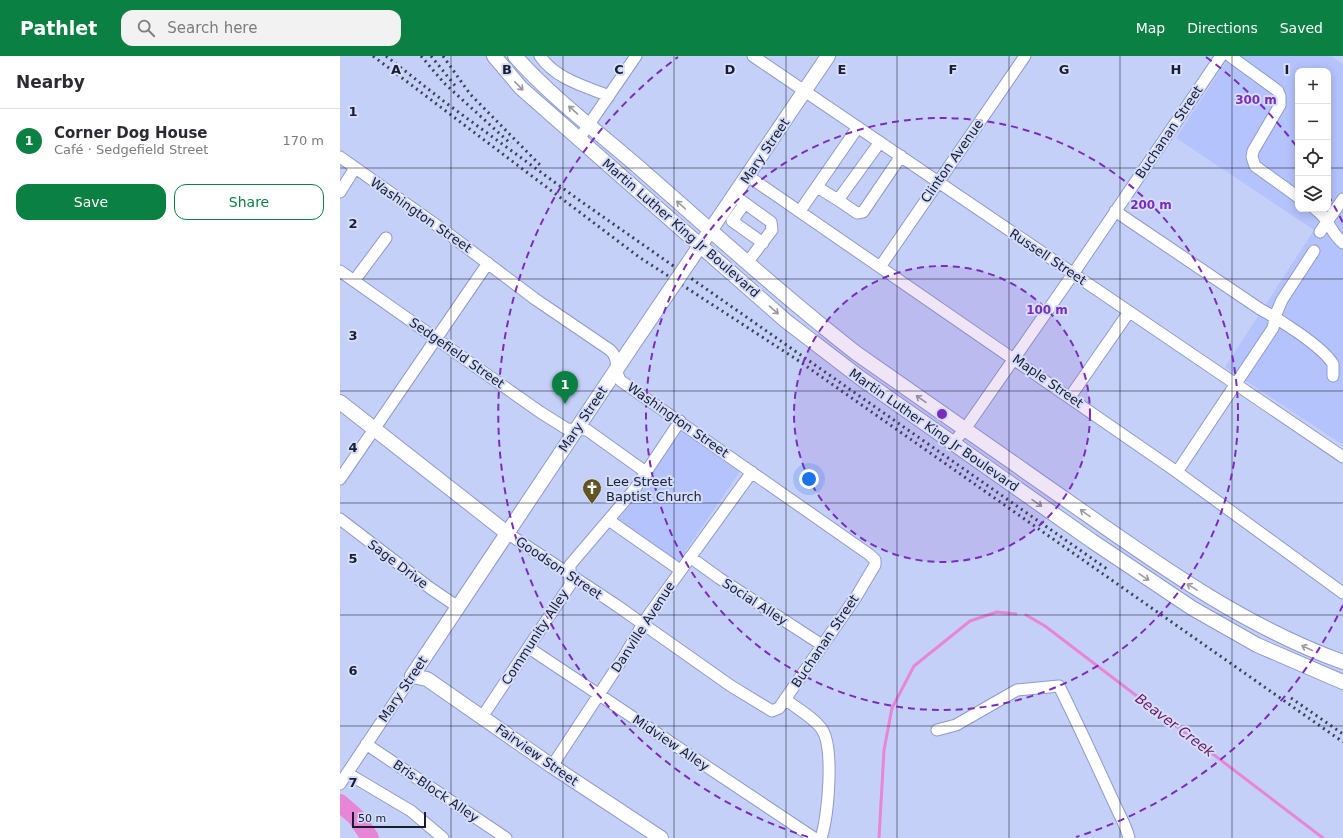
<!DOCTYPE html>
<meta charset="utf-8">
<style>
body{margin:0;font-family:"DejaVu Sans",sans-serif;background:#f2f2f3;color:#2b2b33}
.controls{position:absolute;right:12px;top:12px;display:grid;overflow:hidden;border-radius:8px;box-shadow:0 2px 10px #0003}
.controls button{width:36px;height:36px;display:grid;place-items:center;padding:0;border:0;border-bottom:1px solid #e1e1e2;background:#fff;color:#2b2b33;font:20px sans-serif}
.scale{position:absolute;left:12px;bottom:10px;width:74px;box-sizing:border-box;padding-left:4px;border:2px solid #191d2f;border-top:0;font-size:11px;line-height:14px;white-space:nowrap;color:#191d2f;-webkit-text-stroke:3px #d5ddfc;paint-order:stroke}
.you{position:absolute;left:469px;top:423px;width:14px;height:14px;margin:-10px;border:3px solid #fff;border-radius:50%;background:#1a73e8;box-shadow:0 0 0 6px #1a73e833}
.badge{display:grid;place-items:center;width:26px;height:26px;border-radius:50%;background:#0b8043;color:#fff;font-size:13px;font-weight:700}
.pin{position:absolute;translate:-50% -33px;filter:drop-shadow(0 1px 2px #0008)}
.pin::after{content:'';position:absolute;top:21px;width:14px;height:12px;background:inherit;clip-path:polygon(0 0,100% 0,50% 100%)}
.list{margin:0;padding:0;list-style:none}
h2{display:flex;justify-content:space-between;align-items:center;height:52px;margin:0;padding:0 16px;font-size:17px}
h2 small{font-size:13px;font-weight:400;color:#7c7c81}
.list li{display:grid;grid-template-columns:26px 1fr auto;gap:12px;align-items:center;box-sizing:border-box;height:64px;padding:0 16px;border-top:1px solid #e1e1e2}
.list b{display:block;font-size:15px;white-space:nowrap}
.list p{margin:0;font-size:13px;white-space:nowrap;color:#7c7c81}
.list em{font-size:13px;font-style:normal;color:#7c7c81}
.actions{display:flex;gap:8px;padding:12px 16px}
.actions a{flex:1;padding:9px 0;border:1px solid #0b8043;border-radius:12px;text-align:center;font-size:14px;color:#0b8043}
.actions .main{background:#0b8043;color:#fff}
.icon{flex:none;width:22px;height:22px;fill:none;stroke:currentColor;stroke-width:2;stroke-linecap:round;stroke-linejoin:round}
.map{position:relative;flex:none;width:1003px;height:782px;overflow:hidden}
header{display:flex;align-items:center;gap:24px;box-sizing:border-box;height:56px;padding:0 20px;background:#0b8043;color:#fff}
header strong{font-size:19px}
nav{display:flex;gap:22px;margin-inline-start:auto;font-size:14px}
.search{width:280px;height:36px;background:#f2f2f3;display:flex;align-items:center;gap:10px;box-sizing:border-box;padding:0 14px;border-radius:12px;color:#7c7c81;font-size:15px}
main{display:flex}
aside{flex:1;background:#fff}
.map>svg:first-child{display:block}
.built{fill:#b5c3fc;fill-rule:evenodd}
.lines{fill:none;stroke-linecap:round;stroke-linejoin:round}
.stream{stroke:#e786d6;stroke-width:3}
.river{stroke:#e786d6;stroke-width:18}
.minor-casing{stroke:#8f9bcb;stroke-width:13}
.major-casing{stroke:#8f9bcb;stroke-width:16}
.minor{stroke:#fff;stroke-width:11}
.major{stroke:#fff;stroke-width:14}
.rail{stroke:#3c4258;stroke-width:3;stroke-dasharray:2 4;stroke-linecap:butt}
.major-bridge-casing{stroke:#8f9bcb;stroke-width:16;stroke-linecap:butt}
.major-bridge{stroke:#fff;stroke-width:14}
.oneway{stroke:#9899a1}
.grid{fill:none;stroke:#191d2f;stroke-width:1;stroke-opacity:0.55}
.ring{fill:none;stroke:#7b2cbf;stroke-width:2;stroke-dasharray:7 5}
.labels{text-anchor:middle;dominant-baseline:central;stroke-width:4;stroke-linejoin:round;paint-order:stroke}
.street-label{font-size:13px;fill:#191d2f;stroke:#d5ddfc}
.poi-label{font-size:13px;fill:#191d2f;stroke:#d5ddfc;text-anchor:start}
.water-label{font-size:14px;font-style:italic;fill:#6b1561;stroke:#d5ddfc}
.grid-label{font-size:13px;text-anchor:middle;font-weight:bold;fill:#191d2f;stroke:#d5ddfc;stroke-width:4;stroke-linejoin:round;paint-order:stroke}
.centre{fill:#7b2cbf;stroke:#d5ddfc;stroke-width:2}
.ring-label{font-size:12px;text-anchor:middle;font-weight:bold;fill:#7b2cbf;stroke:#d5ddfc;stroke-width:4;stroke-linejoin:round;paint-order:stroke}
</style>
<header>
<strong>Pathlet</strong>
<div class="search"><svg class="icon" aria-label="search" viewBox="0 0 24 24"><circle cx="10" cy="10" r="6"/><path d="M15 15l6 6"/></svg>Search here</div>
<nav><a>Map</a><a>Directions</a><a>Saved</a></nav>
</header>
<main>
<aside>
<h2>Nearby<small></small></h2>
<ul class="list">
<li><span class="badge">1</span><div><b>Corner Dog House</b><p>Café · Sedgefield Street</p></div><em>170 m</em></li>
</ul>
<div class="actions"><a class="main">Save</a><a>Share</a></div>
</aside>
<div class="map">
<svg width="1003" height="782" viewBox="0 0 1003 782">
<rect width="100%" height="100%" fill="#c5d0f8"/>
<path class="built" d="M890,0H991L1003,8V389L885,311L974,174L836,82ZM958,15H988V153H958Z
M341,372L401,414L338,506L278,464Z"/>
<g class="lines">
<path class="stream" d="M686,559L705,570L983,782
M539,782L544,694L552,652L574,610L630,565L657,556L676,558"/>
<path class="river" d="M0,747L16,761L30,782"/>
<g class="minor-casing">
<path id="minor" d="M200,0C216,23 244,30 269,40
M413,0L1003,401
M890,0L938,35L940,40V49L913,95L912,101L915,110L958,141
M239,83L296,0
M540,86L498,144L517,157L523,156L561,100
M0,101L106,176L195,243L270,294C281,304 273,316 281,325L530,499L535,504V509L516,541L439,652L432,655L391,630L276,549L167,477
M408,120L837,416L1003,537
M477,131L498,144
M0,136L15,112
M395,140L431,166L432,174L407,207
M405,147L392,165L423,187
M975,153C990,163 989,175 1003,187
M460,155L518,71
M775,155L920,253C940,264 982,290 993,308V320
M980,176L1003,143
M540,211L685,0
M0,215L200,356L227,373L247,374L307,417
M14,225L46,182
M730,341L789,256
M613,387L625,373L733,218L881,0
M837,416L933,272L936,258L942,244L974,195
M0,423L148,207
M0,463L90,532L118,551
M270,465L340,514
M350,501L379,522L482,589
M189,592L474,782
M445,643C456,652 473,661 481,672C495,690 488,761 481,782
M142,661L230,529V509L294,434L340,365
M597,674L616,669L677,634L719,630C739,670 757,710 776,751C781,762 786,770 789,782
M26,688L166,782
M212,710L285,599L305,564L412,416
M7,717L71,755L103,782
M0,728L72,620"/>
</g>
<g class="major-casing">
<path id="major" d="M154,0L181,32L239,83L446,265L519,321L752,485L852,552L917,589L1003,626
M175,0C212,42 262,79 304,116C374,177 443,240 516,297C591,350 665,401 739,453C823,512 906,571 1003,606
M349,206L488,0
M290,293L72,620L87,623L212,710L321,782
M0,346L167,477"/>
</g>
<use href="#minor" class="minor"/>
<use href="#major" class="major"/>
<path class="rail" d="M33,0L299,201L456,303L1003,686
M46,0L106,47L239,144L767,513
M81,0L104,27L171,88
M91,0L117,32
M103,0L130,38L202,111
M951,642L1003,678"/>
<g class="major-bridge-casing">
<path id="major-bridge" d="M290,293L349,206"/>
</g>
<use href="#major-bridge" class="major-bridge"/>
</g>
<defs><path id="oneway-shaft" d="M-6 0H5M1.5-3L5.5 0L1.5 3" fill="none" stroke-width="1.6" stroke-linecap="round" stroke-linejoin="round"/></defs>
<g class="oneway">
<use href="#oneway-shaft" transform="translate(179 30) rotate(46)"/>
<use href="#oneway-shaft" transform="translate(233 54) rotate(-139)"/>
<use href="#oneway-shaft" transform="translate(341 149) rotate(-138)"/>
<use href="#oneway-shaft" transform="translate(434 254) rotate(41)"/>
<use href="#oneway-shaft" transform="translate(581 343) rotate(-145)"/>
<use href="#oneway-shaft" transform="translate(697 447) rotate(35)"/>
<use href="#oneway-shaft" transform="translate(745 457) rotate(-145)"/>
<use href="#oneway-shaft" transform="translate(804 521) rotate(34)"/>
<use href="#oneway-shaft" transform="translate(852 531) rotate(-149)"/>
<use href="#oneway-shaft" transform="translate(967 592) rotate(-155)"/>
</g>
<path class="grid" d="M111,0V782M223,0V782M334,0V782M446,0V782M557,0V782M669,0V782M780,0V782M892,0V782M0,112H958M988,112H1003M0,223H1003M0,335H1003M0,447H1003M0,559H1003M0,670H1003"/>
<circle cx="602" cy="358" r="148" fill="#7b2cbf" fill-opacity=".12"/>
<g class="ring">
<circle cx="602" cy="358" r="148"/>
<circle cx="602" cy="358" r="296"/>
<path d="M1003 549A444 444 0 0 1 736 781M468 781A444 444 0 0 1 338 1M866 1A444 444 0 0 1 957 91M988 139A444 444 0 0 1 1003 167"/>
</g>
<defs>
<g id="church-pin" transform="scale(1)"><path d="M0 17L-7.5 6A9.5 9.5 0 1 1 7.5 6Z" fill="#635421" stroke="#d5ddfc"/><path d="M-1.2-6h2.4v3.5h3.3v2.4h-3.3V6h-2.4V-.1h-3.3v-2.4h3.3Z" fill="#fff"/></g>
</defs>
<g fill-rule="evenodd">
<use href="#church-pin" x="252" y="432"/>
</g>
<g class="labels">
<g class="street-label">
<text transform="translate(829 76) rotate(-56)">Buchanan Street</text>
<text transform="translate(425 95) rotate(-56)">Mary Street</text>
<text transform="translate(612 105) rotate(-55)">Clinton Avenue</text>
<text transform="translate(81 159) rotate(35)">Washington Street</text>
<text transform="translate(341 172) rotate(41)">Martin Luther King Jr Boulevard</text>
<text transform="translate(708 201) rotate(34)">Russell Street</text>
<text transform="translate(117 297) rotate(35)">Sedgefield Street</text>
<text transform="translate(708 325) rotate(35)">Maple Street</text>
<text transform="translate(243 363) rotate(-56)">Mary Street</text>
<text transform="translate(338 364) rotate(35)">Washington Street</text>
<text transform="translate(594 374) rotate(35)">Martin Luther King Jr Boulevard</text>
<text transform="translate(58 508) rotate(37)">Sage Drive</text>
<text transform="translate(219 512) rotate(34)">Goodson Street</text>
<text transform="translate(415 546) rotate(33)">Social Alley</text>
<text transform="translate(303 571) rotate(-57)">Danville Avenue</text>
<text transform="translate(195 581) rotate(-57)">Community Alley</text>
<text transform="translate(485 585) rotate(-56)">Buchanan Street</text>
<text transform="translate(63 633) rotate(-56)">Mary Street</text>
<text transform="translate(331 687) rotate(34)">Midview Alley</text>
<text transform="translate(197 699) rotate(35)">Fairview Street</text>
<text transform="translate(96 735) rotate(34)">Bris-Block Alley</text>
</g>
<g class="poi-label">
<text x="266" y="425">Lee Street<tspan x="266" dy="15">Baptist Church</tspan></text>
</g>
<g class="water-label">
<text transform="translate(835 669) rotate(37)">Beaver Creek</text>
</g>
</g>
<g class="grid-label">
<text x="56" y="18">A</text>
<text x="167" y="18">B</text>
<text x="279" y="18">C</text>
<text x="390" y="18">D</text>
<text x="502" y="18">E</text>
<text x="613" y="18">F</text>
<text x="724" y="18">G</text>
<text x="836" y="18">H</text>
<text x="947" y="18">I</text>
<text x="13" y="60">1</text>
<text x="13" y="172">2</text>
<text x="13" y="284">3</text>
<text x="13" y="396">4</text>
<text x="13" y="507">5</text>
<text x="13" y="619">6</text>
<text x="13" y="731">7</text>
</g>
<circle cx="602" cy="358" r="6" class="centre"/>
<g class="ring-label">
<text x="916" y="48">300 m</text>
<text x="811" y="153">200 m</text>
<text x="707" y="258">100 m</text>
</g>
</svg>
<div class="controls">
<button>+</button>
<button>−</button>
<button><svg class="icon" aria-label="locate" viewBox="0 0 24 24"><circle cx="12" cy="12" r="6"/><path d="M12 2v4M12 18v4M2 12h4M18 12h4"/></svg></button>
<button><svg class="icon" aria-label="layers" viewBox="0 0 24 24"><path d="M12 4l9 5-9 5-9-5zM3 14l9 5 9-5"/></svg></button>
</div>
<div class="scale">50 m</div>
<div class="you"></div>
<div class="pin badge" style="left:225px;top:348px">1</div>
</div>
</main>
